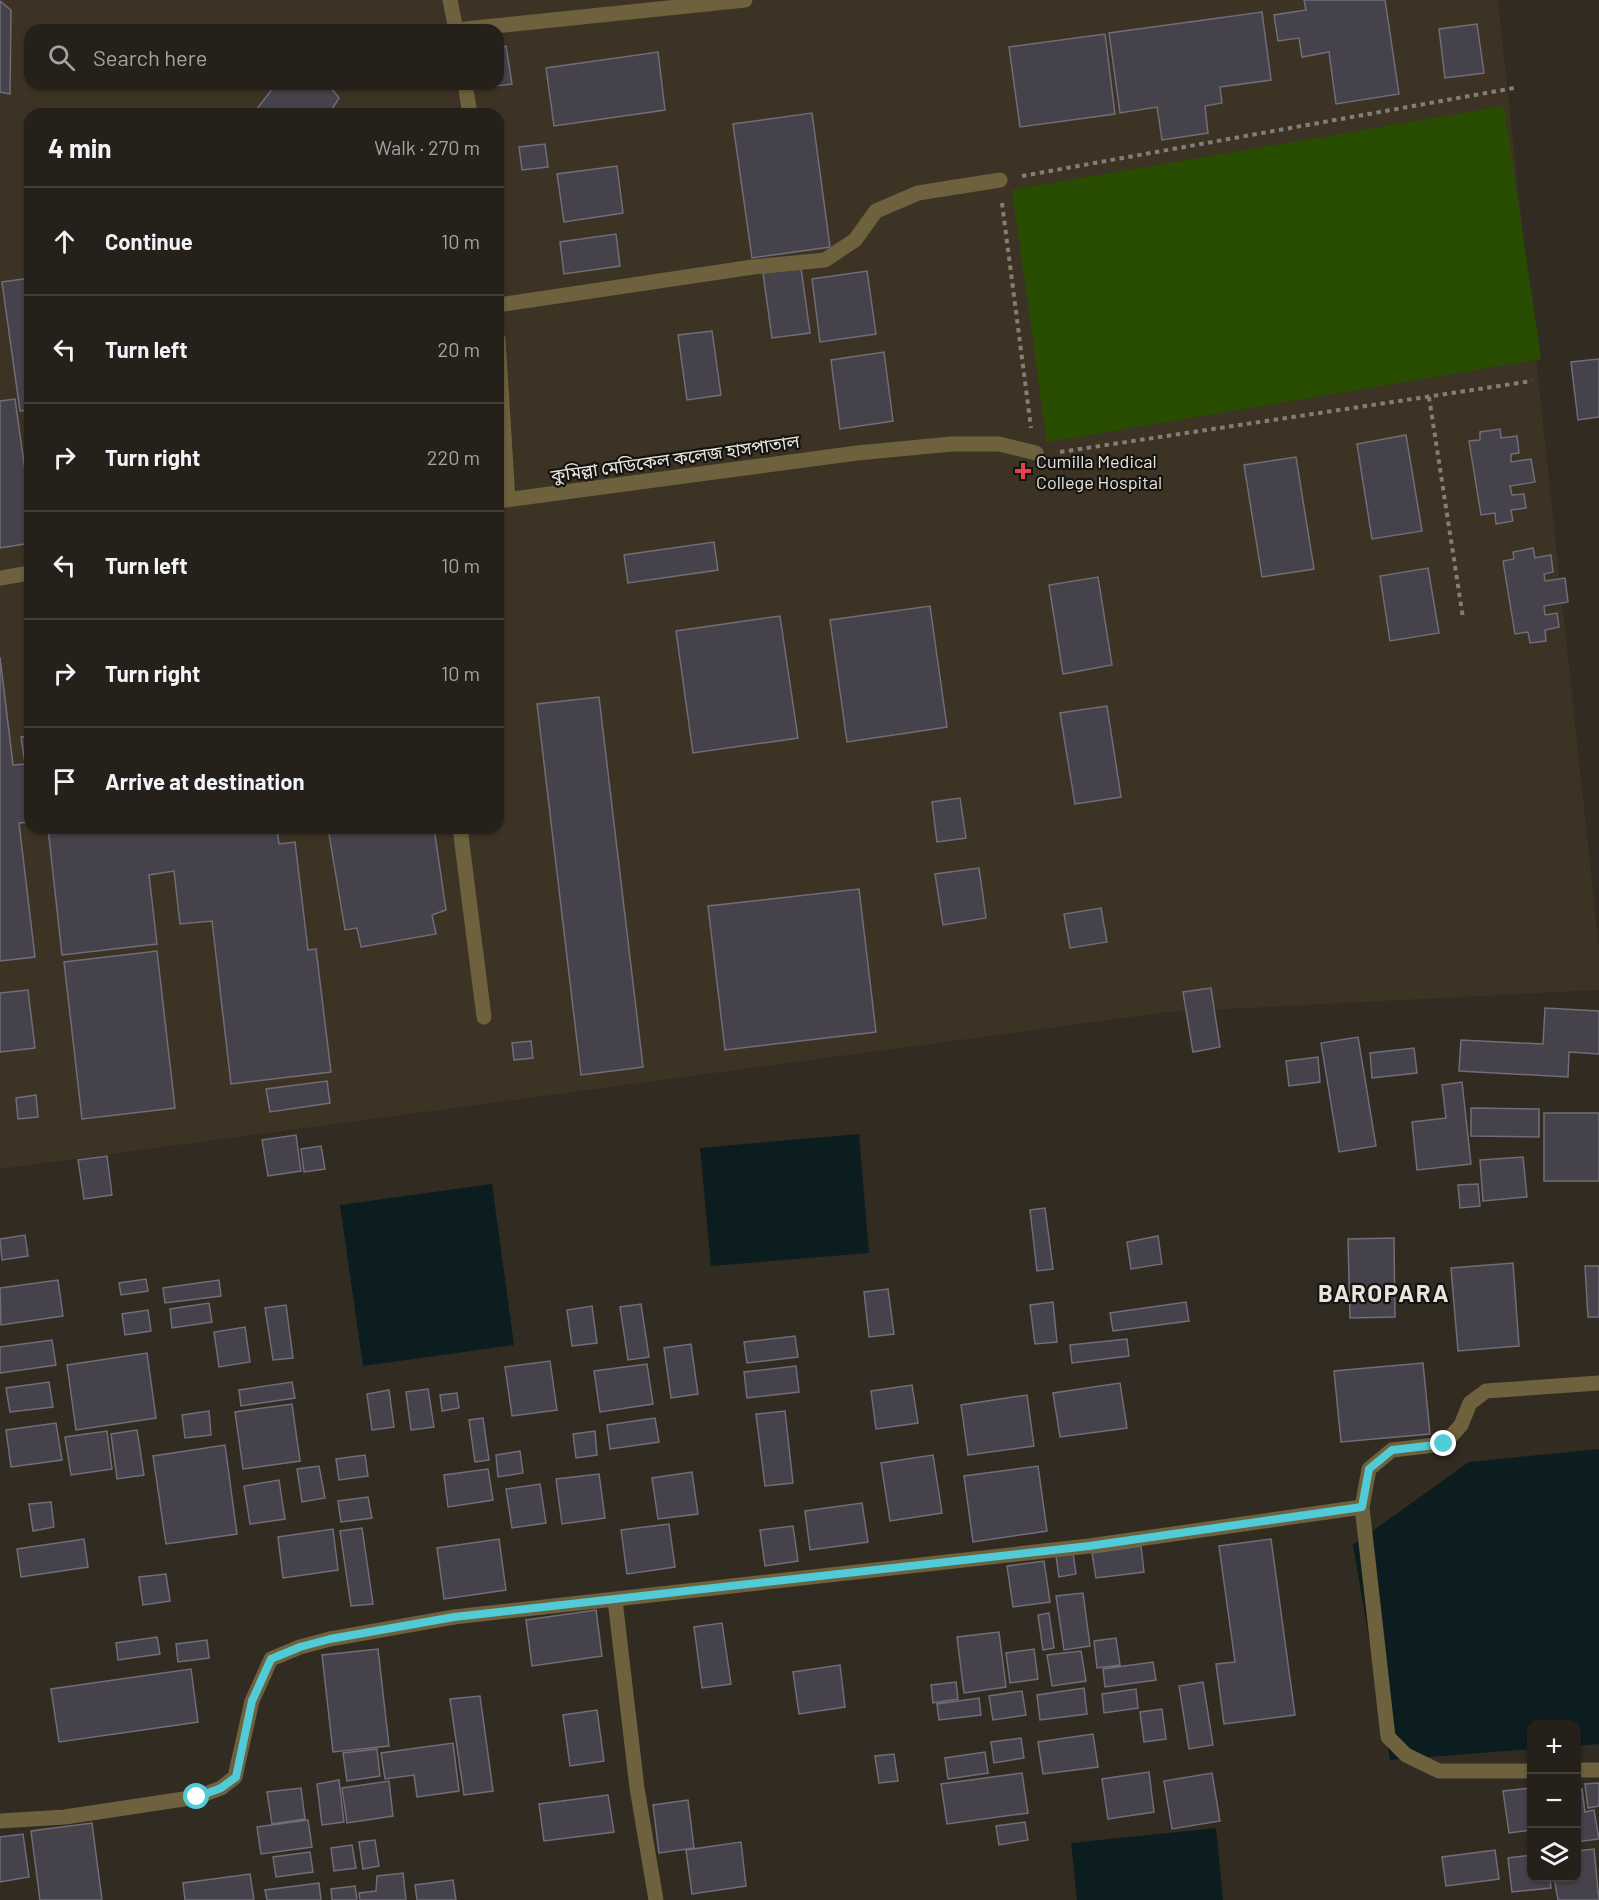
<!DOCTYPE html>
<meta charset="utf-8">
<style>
body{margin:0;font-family:Barlow,"Noto Sans Bengali",sans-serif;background:#312d27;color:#f1f3f6}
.controls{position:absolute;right:18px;bottom:18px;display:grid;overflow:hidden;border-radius:12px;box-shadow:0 2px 4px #0004}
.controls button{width:54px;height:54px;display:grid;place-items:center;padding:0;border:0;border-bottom:2px solid #423e39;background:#25201a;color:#f1f3f6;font:30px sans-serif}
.stop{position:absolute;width:18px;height:18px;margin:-14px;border:4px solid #52cbd8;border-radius:50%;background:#fff}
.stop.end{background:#52cbd8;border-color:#fff;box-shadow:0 2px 6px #0008}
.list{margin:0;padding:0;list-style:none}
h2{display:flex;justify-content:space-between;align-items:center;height:78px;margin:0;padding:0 24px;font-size:26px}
h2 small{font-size:20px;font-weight:400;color:#a3a3a2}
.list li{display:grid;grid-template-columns:39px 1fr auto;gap:18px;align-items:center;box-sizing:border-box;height:108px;padding:0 24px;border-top:2px solid #423e39}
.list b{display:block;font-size:22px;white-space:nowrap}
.list em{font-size:20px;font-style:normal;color:#a3a3a2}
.icon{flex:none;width:33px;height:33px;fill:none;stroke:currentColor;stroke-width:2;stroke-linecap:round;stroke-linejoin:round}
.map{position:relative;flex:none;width:1599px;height:1900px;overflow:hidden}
.search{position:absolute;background:#25201a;box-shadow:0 2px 4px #0004;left:24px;top:24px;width:480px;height:66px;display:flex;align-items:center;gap:15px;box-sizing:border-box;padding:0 21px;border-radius:18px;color:#a3a3a2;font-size:22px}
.panel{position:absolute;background:#25201a;box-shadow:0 2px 4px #0004;left:24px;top:108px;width:480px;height:726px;border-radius:18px}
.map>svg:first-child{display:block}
.built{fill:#3c3324;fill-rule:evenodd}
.green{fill:#294d00}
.water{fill:#0c1d20}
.building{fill:#45424c;stroke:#706d78;stroke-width:1.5}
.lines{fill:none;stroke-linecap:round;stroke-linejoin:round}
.path{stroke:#837e76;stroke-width:4;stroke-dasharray:4.5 4.5;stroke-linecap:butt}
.minor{stroke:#6d613e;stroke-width:15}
.route{stroke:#52cbd8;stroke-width:8}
.health-dot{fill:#e0444e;stroke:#161410;stroke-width:2}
.labels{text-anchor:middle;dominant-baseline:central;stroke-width:4.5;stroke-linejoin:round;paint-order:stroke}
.street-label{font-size:18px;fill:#e8e5df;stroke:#161410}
.poi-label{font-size:18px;fill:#e8e5df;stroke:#161410;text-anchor:start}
.district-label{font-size:24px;font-weight:bold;letter-spacing:1.5px;fill:#e8e5df;stroke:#161410}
</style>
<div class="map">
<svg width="1599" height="1900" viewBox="0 0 1599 1900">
<rect width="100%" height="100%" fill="#312b22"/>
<path class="built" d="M0,0H1498L1599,948V990L1168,1012L0,1169ZM30,30H498V84H30ZM30,114H498V828H30Z"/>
<path class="green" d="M1504,106L1541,359L1047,442L1012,190Z"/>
<path class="water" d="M859,1134L869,1253L711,1266L700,1148Z
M492,1184L514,1345L363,1366L340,1205Z
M1599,1449V1744L1577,1746L1576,1724H1532L1531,1749L1390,1760L1353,1545L1469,1462Z
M1216,1828L1223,1900H1077L1071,1843Z"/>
<path class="building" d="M1304,0H1385L1399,94L1336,104L1329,52L1302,57L1299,38L1278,41L1274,15L1306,10Z
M0,1L11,10L10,94L0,92Z
M1262,12L1271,80L1220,87L1222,103L1205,106L1208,133L1162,140L1157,107L1120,113L1109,33Z
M1477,24L1484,73L1445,78L1439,29Z
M1105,34L1115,114L1020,127L1009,47Z
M506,46L512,84L488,87V84H498V47Z
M658,52L665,110L554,126L546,68Z
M276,84H328L339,98L329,114H253Z
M812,113L830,247L752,258L733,124Z
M545,144L548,167L522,170L519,147Z
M617,166L623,213L564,222L557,174Z
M616,234L620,266L564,274L560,242Z
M801,268L810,333L772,338L763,273Z
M867,271L876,334L820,342L812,279Z
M30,278V410L20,411L2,282Z
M712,331L721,395L687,400L678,335Z
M884,352L893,421L840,429L831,360Z
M1599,359V417L1578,420L1571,362Z
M15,399L30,506V543L0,548V401Z
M1500,429L1501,438L1517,436L1519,453L1511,454V462L1531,459L1535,482L1510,486L1512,495L1524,494L1526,508L1511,510L1513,521L1496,524L1495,513L1481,515L1469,441L1480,440V432Z
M1406,435L1422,531L1372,539L1357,444Z
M1296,457L1314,569L1262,577L1244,465Z
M714,542L718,570L628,583L624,555Z
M1533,548L1535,558L1551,555L1553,572L1544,574L1545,581L1565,578L1568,602L1544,606L1545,615L1557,613L1559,627L1545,630L1546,641L1530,643L1528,632L1515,634L1503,561L1514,559L1513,552Z
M1428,568L1439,633L1390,641L1380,576Z
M1098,577L1112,665L1063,674L1049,585Z
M930,606L947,727L847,742L830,620Z
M780,616L798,738L693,753L676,631Z
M0,657L13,765L25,764L21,737L30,736V822L19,823L35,957L0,961Z
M599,697L643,1067L581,1075L537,704Z
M1107,706L1121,797L1075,804L1060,713Z
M960,798L966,838L937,842L932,802Z
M48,828H277L279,844L295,842L308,950L316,949L331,1072L231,1084L212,921L180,924L174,871L149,875L157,944L62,955Z
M328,828H434L446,910L432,915L436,934L361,947L357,928L345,930Z
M979,868L986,918L943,925L935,874Z
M859,889L876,1032L725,1050L708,906Z
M1101,908L1107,942L1070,948L1064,914Z
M157,951L175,1108L82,1119L64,962Z
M1211,988L1220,1047L1193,1052L1183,992Z
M28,990L35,1048L0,1052V993Z
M1545,1008L1599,1011V1054L1569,1052L1568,1077L1459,1071L1461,1040L1543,1044Z
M1358,1037L1376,1146L1339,1152L1321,1043Z
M531,1041L533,1058L514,1060L512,1043Z
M1414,1048L1417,1073L1372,1078L1370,1053Z
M1318,1057L1320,1082L1289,1086L1286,1061Z
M327,1081L330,1103L270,1112L266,1089Z
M1462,1082L1471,1164L1417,1170L1412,1122L1446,1118L1442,1085Z
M36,1095L38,1117L18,1119L16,1098Z
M1471,1108L1539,1109V1137L1471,1136Z
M1544,1113H1599V1181H1544Z
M296,1135L301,1171L268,1176L262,1140Z
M321,1146L325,1169L304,1172L301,1149Z
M107,1156L112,1195L84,1199L78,1160Z
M1523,1157L1527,1197L1483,1201L1480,1160Z
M1478,1184L1480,1206L1460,1208L1458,1185Z
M1045,1208L1053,1269L1037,1271L1030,1210Z
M25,1235L28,1256L2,1260L0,1239Z
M1158,1236L1162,1264L1131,1269L1127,1242Z
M1394,1238L1395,1317L1350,1318L1348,1239Z
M1513,1263L1519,1346L1458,1351L1451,1268Z
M1585,1266H1599V1317H1588Z
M146,1279L148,1291L121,1295L119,1283Z
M58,1280L63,1316L1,1325L0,1288Z
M219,1280L221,1296L165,1303L163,1288Z
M888,1289L894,1334L869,1337L864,1292Z
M1053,1302L1057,1342L1035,1344L1030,1305Z
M1186,1302L1189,1321L1113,1331L1110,1313Z
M209,1303L212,1322L172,1328L170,1309Z
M641,1304L649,1357L628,1360L620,1307Z
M286,1305L293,1358L273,1360L265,1308Z
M592,1306L597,1343L572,1346L567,1310Z
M148,1310L151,1331L125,1335L122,1314Z
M245,1327L250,1362L219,1367L214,1332Z
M795,1336L798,1357L747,1363L744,1342Z
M1127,1339L1129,1356L1072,1363L1070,1345Z
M52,1340L56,1365L0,1373V1347Z
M691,1344L698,1394L671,1398L664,1348Z
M147,1353L156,1418L76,1430L67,1365Z
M550,1361L557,1410L512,1416L505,1367Z
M1423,1363L1430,1434L1341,1442L1334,1371Z
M647,1364L653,1404L600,1412L594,1371Z
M796,1366L799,1392L747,1398L744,1372Z
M49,1382L53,1407L10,1412L6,1388Z
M292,1382L295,1398L241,1406L239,1390Z
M1120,1383L1127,1428L1060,1437L1053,1393Z
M912,1385L918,1423L876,1429L871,1391Z
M428,1389L434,1427L411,1430L406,1392Z
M389,1390L394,1427L372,1430L367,1394Z
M457,1393L459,1408L442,1411L440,1395Z
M1027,1395L1034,1446L968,1455L961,1405Z
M292,1404L300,1461L243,1469L235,1412Z
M209,1411L211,1435L185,1438L182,1415Z
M785,1411L793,1483L765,1486L756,1414Z
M483,1418L489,1460L475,1462L469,1420Z
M655,1418L659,1442L610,1449L607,1425Z
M56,1423L62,1460L11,1467L6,1430Z
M137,1430L144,1475L117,1479L111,1434Z
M107,1431L112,1469L71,1475L65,1437Z
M595,1431L597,1455L576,1458L573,1434Z
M225,1445L237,1534L166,1544L153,1456Z
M520,1451L523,1473L498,1477L496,1455Z
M365,1455L368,1476L339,1480L336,1459Z
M933,1455L942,1513L890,1521L881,1463Z
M319,1466L325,1498L302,1502L297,1469Z
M1038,1466L1047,1531L973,1542L964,1476Z
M488,1469L493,1500L448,1507L444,1475Z
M692,1472L698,1514L658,1519L652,1478Z
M599,1474L605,1518L562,1524L556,1479Z
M279,1480L285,1519L250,1524L244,1486Z
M540,1484L546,1523L512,1528L506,1489Z
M368,1497L372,1518L341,1522L338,1501Z
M51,1502L54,1527L33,1531L29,1504Z
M862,1503L868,1542L810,1550L805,1511Z
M669,1524L675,1567L627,1574L621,1530Z
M793,1526L798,1561L765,1566L760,1530Z
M362,1528L373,1604L351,1606L340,1531Z
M333,1529L338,1570L283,1578L278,1537Z
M84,1539L88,1567L21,1577L17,1549Z
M499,1539L506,1590L444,1599L437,1548Z
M1271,1539L1295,1715L1224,1724L1216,1664L1235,1662L1219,1546Z
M1141,1546L1144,1572L1096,1578L1092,1553Z
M1073,1553L1076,1574L1059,1577L1056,1556Z
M1044,1561L1050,1602L1013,1607L1007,1566Z
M166,1574L170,1601L143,1605L139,1577Z
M1083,1593L1090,1646L1064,1650L1056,1596Z
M596,1610L602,1656L532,1666L526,1620Z
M1049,1613L1054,1648L1043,1650L1038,1615Z
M722,1623L731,1684L702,1688L694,1627Z
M999,1632L1006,1687L964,1693L957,1637Z
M157,1637L160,1654L118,1660L116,1643Z
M1116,1638L1120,1665L1097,1668L1094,1641Z
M207,1640L209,1658L178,1662L176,1644Z
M378,1649L389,1746L333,1752L322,1655Z
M1034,1649L1038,1679L1010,1683L1006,1653Z
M1081,1651L1086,1681L1052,1686L1047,1655Z
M1153,1662L1156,1680L1105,1687L1103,1669Z
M840,1665L845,1707L799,1714L793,1672Z
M191,1669L198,1722L59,1742L51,1689Z
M956,1682L958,1699L933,1703L931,1685Z
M1203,1682L1213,1745L1189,1749L1179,1686Z
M1084,1688L1087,1714L1040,1720L1037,1695Z
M1136,1689L1138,1708L1104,1713L1102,1694Z
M1022,1691L1026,1715L993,1720L989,1696Z
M480,1696L493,1791L464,1795L450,1699Z
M979,1698L981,1715L939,1720L937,1704Z
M1162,1709L1166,1739L1144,1742L1140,1712Z
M597,1710L604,1761L570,1766L563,1715Z
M1093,1734L1098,1767L1043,1774L1038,1742Z
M1021,1738L1024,1758L994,1763L991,1742Z
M453,1743L459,1791L417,1797L414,1775L385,1779L381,1753Z
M377,1749L380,1776L347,1781L343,1753Z
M985,1752L988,1773L948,1779L945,1758Z
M894,1754L898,1781L879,1783L875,1756Z
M1149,1772L1154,1812L1108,1819L1102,1779Z
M1022,1773L1028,1813L947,1824L941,1784Z
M1212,1773L1220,1821L1172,1829L1164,1781Z
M339,1780L344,1822L322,1825L317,1784Z
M389,1781L393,1816L347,1823L342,1788Z
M1599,1783V1806L1588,1808L1585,1784Z
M301,1788L305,1819L272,1824L267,1792Z
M1532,1788V1830L1509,1833L1503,1791Z
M1582,1789L1585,1812L1594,1810L1599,1839L1576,1842V1790Z
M608,1795L614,1832L544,1841L539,1804Z
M688,1800L694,1848L659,1853L653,1805Z
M308,1820L312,1847L261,1854L257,1827Z
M1025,1822L1028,1840L999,1845L996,1826Z
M92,1823L102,1900H40L31,1831Z
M23,1834L29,1877L0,1882V1837Z
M375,1840L379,1866L363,1869L359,1842Z
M741,1842L746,1886L692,1894L686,1850Z
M352,1845L356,1868L334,1871L331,1848Z
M1594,1849L1599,1900H1558L1554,1878H1576V1851Z
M1495,1850L1499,1879L1446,1886L1442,1857Z
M310,1852L313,1872L276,1877L273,1857Z
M1532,1855V1878H1550L1551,1888L1512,1892L1508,1858Z
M403,1873L406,1900H360L359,1893L376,1891L377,1876Z
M250,1874L254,1900H185L183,1883Z
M453,1880L456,1900H417L415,1885Z
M319,1883L321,1900H267L265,1890Z
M355,1886L357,1900H332L331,1889Z"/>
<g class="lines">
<path class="path" d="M1022,176L1514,88
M1002,203L1031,428
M1429,397L1463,618
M1060,452L1532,381"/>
<path class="minor" d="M450,0L456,30
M456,30L745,0
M465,84L470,114
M498,305L753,267L825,260L855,240L876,211L918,193L1000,180
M498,339L508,500
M498,501L857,453L952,444H999L1036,453
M0,578L30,573
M460,828L484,1017
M1362,1507L1388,1737L1406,1755L1439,1771H1532
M615,1600L637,1788L656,1900
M1576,1770H1599
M0,1821L65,1817L197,1797L221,1788L235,1777L252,1701L271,1659L300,1647L330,1639L454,1617L1089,1546L1362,1507L1369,1469L1392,1450L1444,1444L1461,1425L1470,1403L1486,1391L1599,1383"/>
</g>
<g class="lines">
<path class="route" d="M197,1797L221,1788L236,1777L252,1701L271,1659L300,1647L330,1639L454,1617L1089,1546L1362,1507L1369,1469L1392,1450L1444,1444"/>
</g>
<path class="health-dot" d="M1020 462h6v6h6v6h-6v6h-6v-6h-6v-6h6z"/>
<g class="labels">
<g class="street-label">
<text transform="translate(675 458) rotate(-8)">কুমিল্লা মেডিকেল কলেজ হাসপাতাল</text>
</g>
<g class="poi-label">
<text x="1036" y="461">Cumilla Medical<tspan x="1036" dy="21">College Hospital</tspan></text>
</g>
<g class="district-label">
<text x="1384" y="1292">BAROPARA</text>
</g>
</g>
</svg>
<div class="controls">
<button>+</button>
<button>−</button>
<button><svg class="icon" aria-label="layers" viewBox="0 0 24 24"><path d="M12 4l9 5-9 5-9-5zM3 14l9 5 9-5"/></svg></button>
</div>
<div class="stop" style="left:197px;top:1797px"></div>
<div class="stop end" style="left:1444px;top:1444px"></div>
<div class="search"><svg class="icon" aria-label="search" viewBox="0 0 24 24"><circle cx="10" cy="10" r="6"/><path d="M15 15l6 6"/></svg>Search here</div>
<section class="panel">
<h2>4 min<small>Walk · 270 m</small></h2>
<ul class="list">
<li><svg class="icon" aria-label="ahead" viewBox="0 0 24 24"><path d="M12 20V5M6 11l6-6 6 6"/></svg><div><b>Continue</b></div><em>10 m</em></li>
<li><svg class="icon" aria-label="left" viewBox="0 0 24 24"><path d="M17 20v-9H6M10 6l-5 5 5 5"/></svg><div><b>Turn left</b></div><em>20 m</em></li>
<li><svg class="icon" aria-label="right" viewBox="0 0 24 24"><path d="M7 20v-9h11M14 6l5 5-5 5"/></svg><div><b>Turn right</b></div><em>220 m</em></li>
<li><svg class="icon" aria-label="left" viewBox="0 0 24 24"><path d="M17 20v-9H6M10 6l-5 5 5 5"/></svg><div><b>Turn left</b></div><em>10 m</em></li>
<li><svg class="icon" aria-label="right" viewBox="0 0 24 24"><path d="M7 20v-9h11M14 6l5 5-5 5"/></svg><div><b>Turn right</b></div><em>10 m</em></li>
<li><svg class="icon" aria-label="arrive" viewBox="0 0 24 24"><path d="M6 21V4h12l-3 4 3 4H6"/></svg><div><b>Arrive at destination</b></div></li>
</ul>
</section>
</div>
